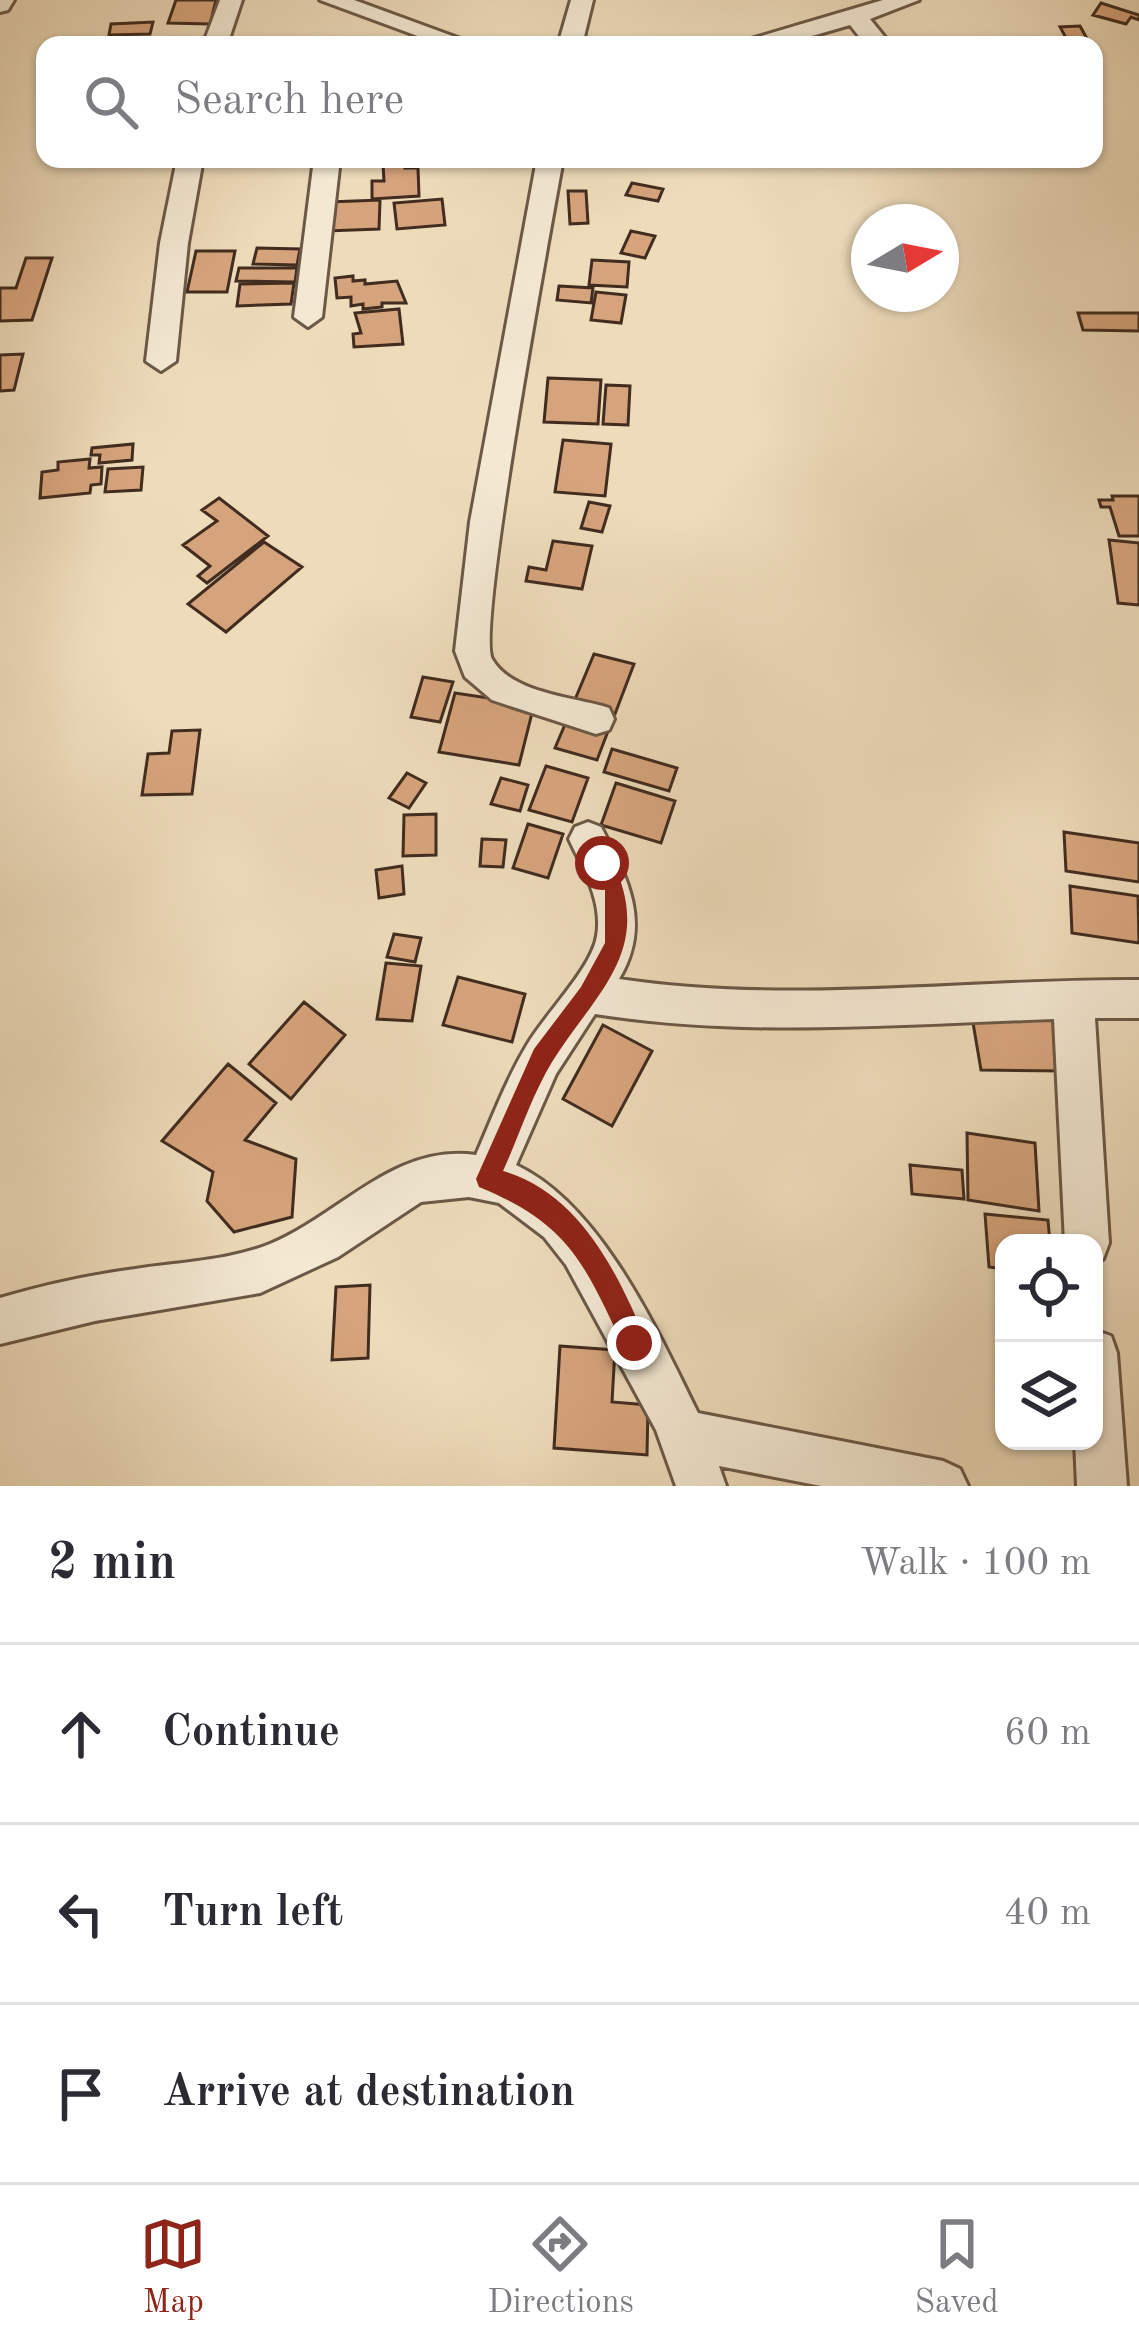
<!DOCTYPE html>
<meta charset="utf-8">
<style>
body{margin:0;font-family:"Old Standard TT",serif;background:#f7f7f7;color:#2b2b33}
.controls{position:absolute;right:36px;bottom:36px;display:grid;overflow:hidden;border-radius:24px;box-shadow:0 3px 9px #0004}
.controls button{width:108px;height:108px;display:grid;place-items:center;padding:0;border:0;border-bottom:3px solid #e1e1e2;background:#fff;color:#2b2b33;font:60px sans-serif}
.compass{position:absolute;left:851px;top:204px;width:108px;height:108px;border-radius:50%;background:#fff;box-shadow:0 3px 9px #0004;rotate:80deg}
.stop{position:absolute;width:36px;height:36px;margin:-27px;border:9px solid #8f2418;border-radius:50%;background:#fff}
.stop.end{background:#8f2418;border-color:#fff;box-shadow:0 3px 12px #0008}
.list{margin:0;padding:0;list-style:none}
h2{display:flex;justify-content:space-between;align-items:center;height:156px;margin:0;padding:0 48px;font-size:51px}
h2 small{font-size:39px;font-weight:400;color:#7c7c81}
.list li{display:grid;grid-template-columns:78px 1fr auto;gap:36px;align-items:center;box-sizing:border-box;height:180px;padding:0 48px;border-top:3px solid #e1e1e2}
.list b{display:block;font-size:45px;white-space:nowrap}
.list em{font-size:39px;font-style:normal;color:#7c7c81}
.icon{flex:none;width:66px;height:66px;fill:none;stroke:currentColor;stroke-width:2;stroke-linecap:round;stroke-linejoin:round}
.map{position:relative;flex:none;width:1139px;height:1486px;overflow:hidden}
.search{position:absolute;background:#fff;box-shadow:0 3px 9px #0004;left:36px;right:36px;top:36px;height:132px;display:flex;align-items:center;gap:30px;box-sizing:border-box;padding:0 42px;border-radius:24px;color:#7c7c81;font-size:45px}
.sheet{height:696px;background:#fff}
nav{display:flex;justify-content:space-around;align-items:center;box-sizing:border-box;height:168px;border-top:3px solid #e1e1e2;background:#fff;font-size:33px;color:#7c7c81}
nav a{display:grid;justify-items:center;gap:6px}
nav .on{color:#8f2418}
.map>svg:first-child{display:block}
.building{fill:#d6a47c;stroke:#412c1f;stroke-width:3}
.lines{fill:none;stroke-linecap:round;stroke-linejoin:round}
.minor-casing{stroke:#6c5846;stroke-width:6}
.minor{fill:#f3e8d2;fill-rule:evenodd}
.route{fill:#8f2418}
</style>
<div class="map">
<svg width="1139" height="1486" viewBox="0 0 1139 1486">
<rect width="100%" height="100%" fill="#eddbba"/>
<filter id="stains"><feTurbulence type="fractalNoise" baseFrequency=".00167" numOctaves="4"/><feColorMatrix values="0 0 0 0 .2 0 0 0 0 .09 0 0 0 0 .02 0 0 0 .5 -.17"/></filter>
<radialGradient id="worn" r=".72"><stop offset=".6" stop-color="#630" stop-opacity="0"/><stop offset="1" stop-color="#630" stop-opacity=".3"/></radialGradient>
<path class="building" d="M176,0H216L210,24L168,23Z
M1101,3L1139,15V20L1131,17L1126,24L1093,15Z
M153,22L150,34L109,35L111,24Z
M1080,26L1090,44L1070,45L1060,27Z
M405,163V168H418L419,196L372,199V181H384L383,164Z
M632,183L663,189L658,201L626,195Z
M568,191H586L588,223L570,224Z
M442,199L445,225L397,229L394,203Z
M380,200L379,229L327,231L329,202Z
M631,231L655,236L645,258L621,253Z
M257,248L300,249L297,265L253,264Z
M196,251H235L227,292H187Z
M26,258H52L32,320L0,321V288H16Z
M592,260L629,262L627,287L589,285Z
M239,268H297L295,282L236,281Z
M353,276V281L365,280V284L397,281L406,303H382V307L363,309V304L351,306V297L337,298L335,278Z
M294,283L291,304L237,306L240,284Z
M559,286L593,288L591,303L557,300Z
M596,292L626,295L621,323L591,320Z
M399,309L403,344L354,347L353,334L361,333L355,313Z
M1078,313H1139V331L1083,330Z
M23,354L14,390L0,391V355Z
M548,378L601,380L598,424L544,422Z
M606,385L630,386L628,425L603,424Z
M563,440L611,444L605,496L555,492Z
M133,444L132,460L99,463L100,455H91L92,448Z
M90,459L89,468L102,467L101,484L91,485L90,493L40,498L42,472L58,470V462Z
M143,467L141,490L105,492L108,469Z
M1112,496H1139V536H1119L1110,507H1101L1099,500H1113Z
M219,498L268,536L207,583L198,576L210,566L183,545L217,521L202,510Z
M589,502L610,506L602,532L581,528Z
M1109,540L1139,543V605L1118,603Z
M553,541L592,546L582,589L526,581L529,567L546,570Z
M264,542L302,567L226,632L188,604Z
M594,654L634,664L615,714L574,702Z
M423,677L453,682L440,722L411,717Z
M455,693L534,705L519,765L439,752Z
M569,715L610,726L597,760L555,748Z
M200,730L192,794L142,795L148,754L169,753L172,731Z
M612,749L677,768L669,791L604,772Z
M546,766L588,778L572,822L529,810Z
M407,773L426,783L409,808L389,798Z
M501,778L528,785L520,811L491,804Z
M616,783L675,801L661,843L601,825Z
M436,814V855L403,856L404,815Z
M528,824L563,834L548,878L513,868Z
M1064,832L1139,843V882L1066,871Z
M482,839L506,840L503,867L480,866Z
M402,866L404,894L379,898L376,870Z
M1070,886L1138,896L1139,943L1072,933Z
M394,934L421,938L415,962L387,957Z
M386,963L421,966L412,1021L377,1019Z
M458,977L525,994L512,1042L443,1025Z
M304,1002L345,1035L291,1099L249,1064Z
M971,1011L1052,1013L1063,1071L981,1070Z
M603,1025L652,1051L612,1126L563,1099Z
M228,1064L276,1103L245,1140L296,1159L292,1217L234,1232L207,1201L213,1172L162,1141Z
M967,1133L1035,1143L1039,1211L968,1200Z
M910,1165L962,1170L964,1199L912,1194Z
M985,1214L1048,1220L1050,1243H1004V1269L989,1267Z
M370,1285L368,1358L332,1360L336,1287Z
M560,1346L615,1350L612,1402L648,1405L647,1455L554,1448Z"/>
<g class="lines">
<g class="minor-casing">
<path id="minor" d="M0,0H14L8,10L0,12Z
M220,0H242L227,45H203Z
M320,0H354L477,45H442Z
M571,0H593L582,45H558Z
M883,0H919L870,19L891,45H866L850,25L781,45H744L748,40Z
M177,159H203L188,243L176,361L161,371L146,361L160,243Z
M314,159H340L322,317L308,327L294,317Z
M537,159H563C552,221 476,630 492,659C512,694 575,697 609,708L614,719L609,730L596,734L492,700L465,677L455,651L470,522Z
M588,822L601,827C628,879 652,924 619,979C791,1005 967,979 1139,980V1018H1095L1109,1243L1103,1259L1094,1262V1243H1065L1054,1019C900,1024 748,1038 595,1014L556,1074L516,1165C601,1205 657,1330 698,1413L943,1461L960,1469L968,1486H821L719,1466L726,1486H676L656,1430L566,1265L544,1237L499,1203L469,1197L421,1202L338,1257L260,1293L95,1321L0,1344V1298C44,1285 89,1275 135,1269C179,1262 228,1261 270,1244C340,1215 395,1143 476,1155C492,1118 506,1080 527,1045C545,1014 592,968 597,936C603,901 583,869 569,839L575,827Z
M1094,1330L1111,1336L1117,1353L1127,1486H1077L1075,1441H1094Z"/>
</g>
<use href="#minor" class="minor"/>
</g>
<path class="route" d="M602,854L610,856C657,949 598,989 552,1062C532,1095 519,1136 503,1171C580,1193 619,1275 647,1343L643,1352L634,1356L626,1352C585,1266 572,1225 479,1187L476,1179L534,1049L581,987L605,943V890L592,863Z"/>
<rect width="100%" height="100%" filter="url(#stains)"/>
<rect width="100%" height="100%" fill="url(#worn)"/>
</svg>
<div class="controls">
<button><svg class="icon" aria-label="locate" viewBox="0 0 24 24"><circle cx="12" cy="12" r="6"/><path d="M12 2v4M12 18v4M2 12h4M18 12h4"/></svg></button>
<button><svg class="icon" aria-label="layers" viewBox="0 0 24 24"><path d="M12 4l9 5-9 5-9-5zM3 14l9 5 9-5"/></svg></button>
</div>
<svg class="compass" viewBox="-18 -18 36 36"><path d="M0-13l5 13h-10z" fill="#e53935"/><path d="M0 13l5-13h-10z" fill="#7c7c81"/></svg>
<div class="stop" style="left:602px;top:863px"></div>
<div class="stop end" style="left:634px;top:1343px"></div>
<div class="search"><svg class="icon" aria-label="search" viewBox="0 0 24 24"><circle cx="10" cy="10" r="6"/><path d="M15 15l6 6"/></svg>Search here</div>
</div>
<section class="sheet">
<h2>2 min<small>Walk · 100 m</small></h2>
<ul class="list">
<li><svg class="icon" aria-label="ahead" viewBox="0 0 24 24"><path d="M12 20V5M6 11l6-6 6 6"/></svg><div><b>Continue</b></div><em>60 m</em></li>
<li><svg class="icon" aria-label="left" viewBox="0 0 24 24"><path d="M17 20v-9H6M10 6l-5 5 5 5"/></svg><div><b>Turn left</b></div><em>40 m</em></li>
<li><svg class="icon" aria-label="arrive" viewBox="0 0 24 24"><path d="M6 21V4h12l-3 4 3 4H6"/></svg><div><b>Arrive at destination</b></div></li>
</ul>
</section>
<nav>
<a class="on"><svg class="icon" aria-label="map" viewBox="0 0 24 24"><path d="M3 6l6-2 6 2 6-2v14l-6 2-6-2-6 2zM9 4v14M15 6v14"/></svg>Map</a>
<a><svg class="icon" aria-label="directions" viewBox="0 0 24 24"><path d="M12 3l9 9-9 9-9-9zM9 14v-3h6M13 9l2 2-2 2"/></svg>Directions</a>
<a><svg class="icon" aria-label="saved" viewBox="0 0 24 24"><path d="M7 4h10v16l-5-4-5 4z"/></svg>Saved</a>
</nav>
